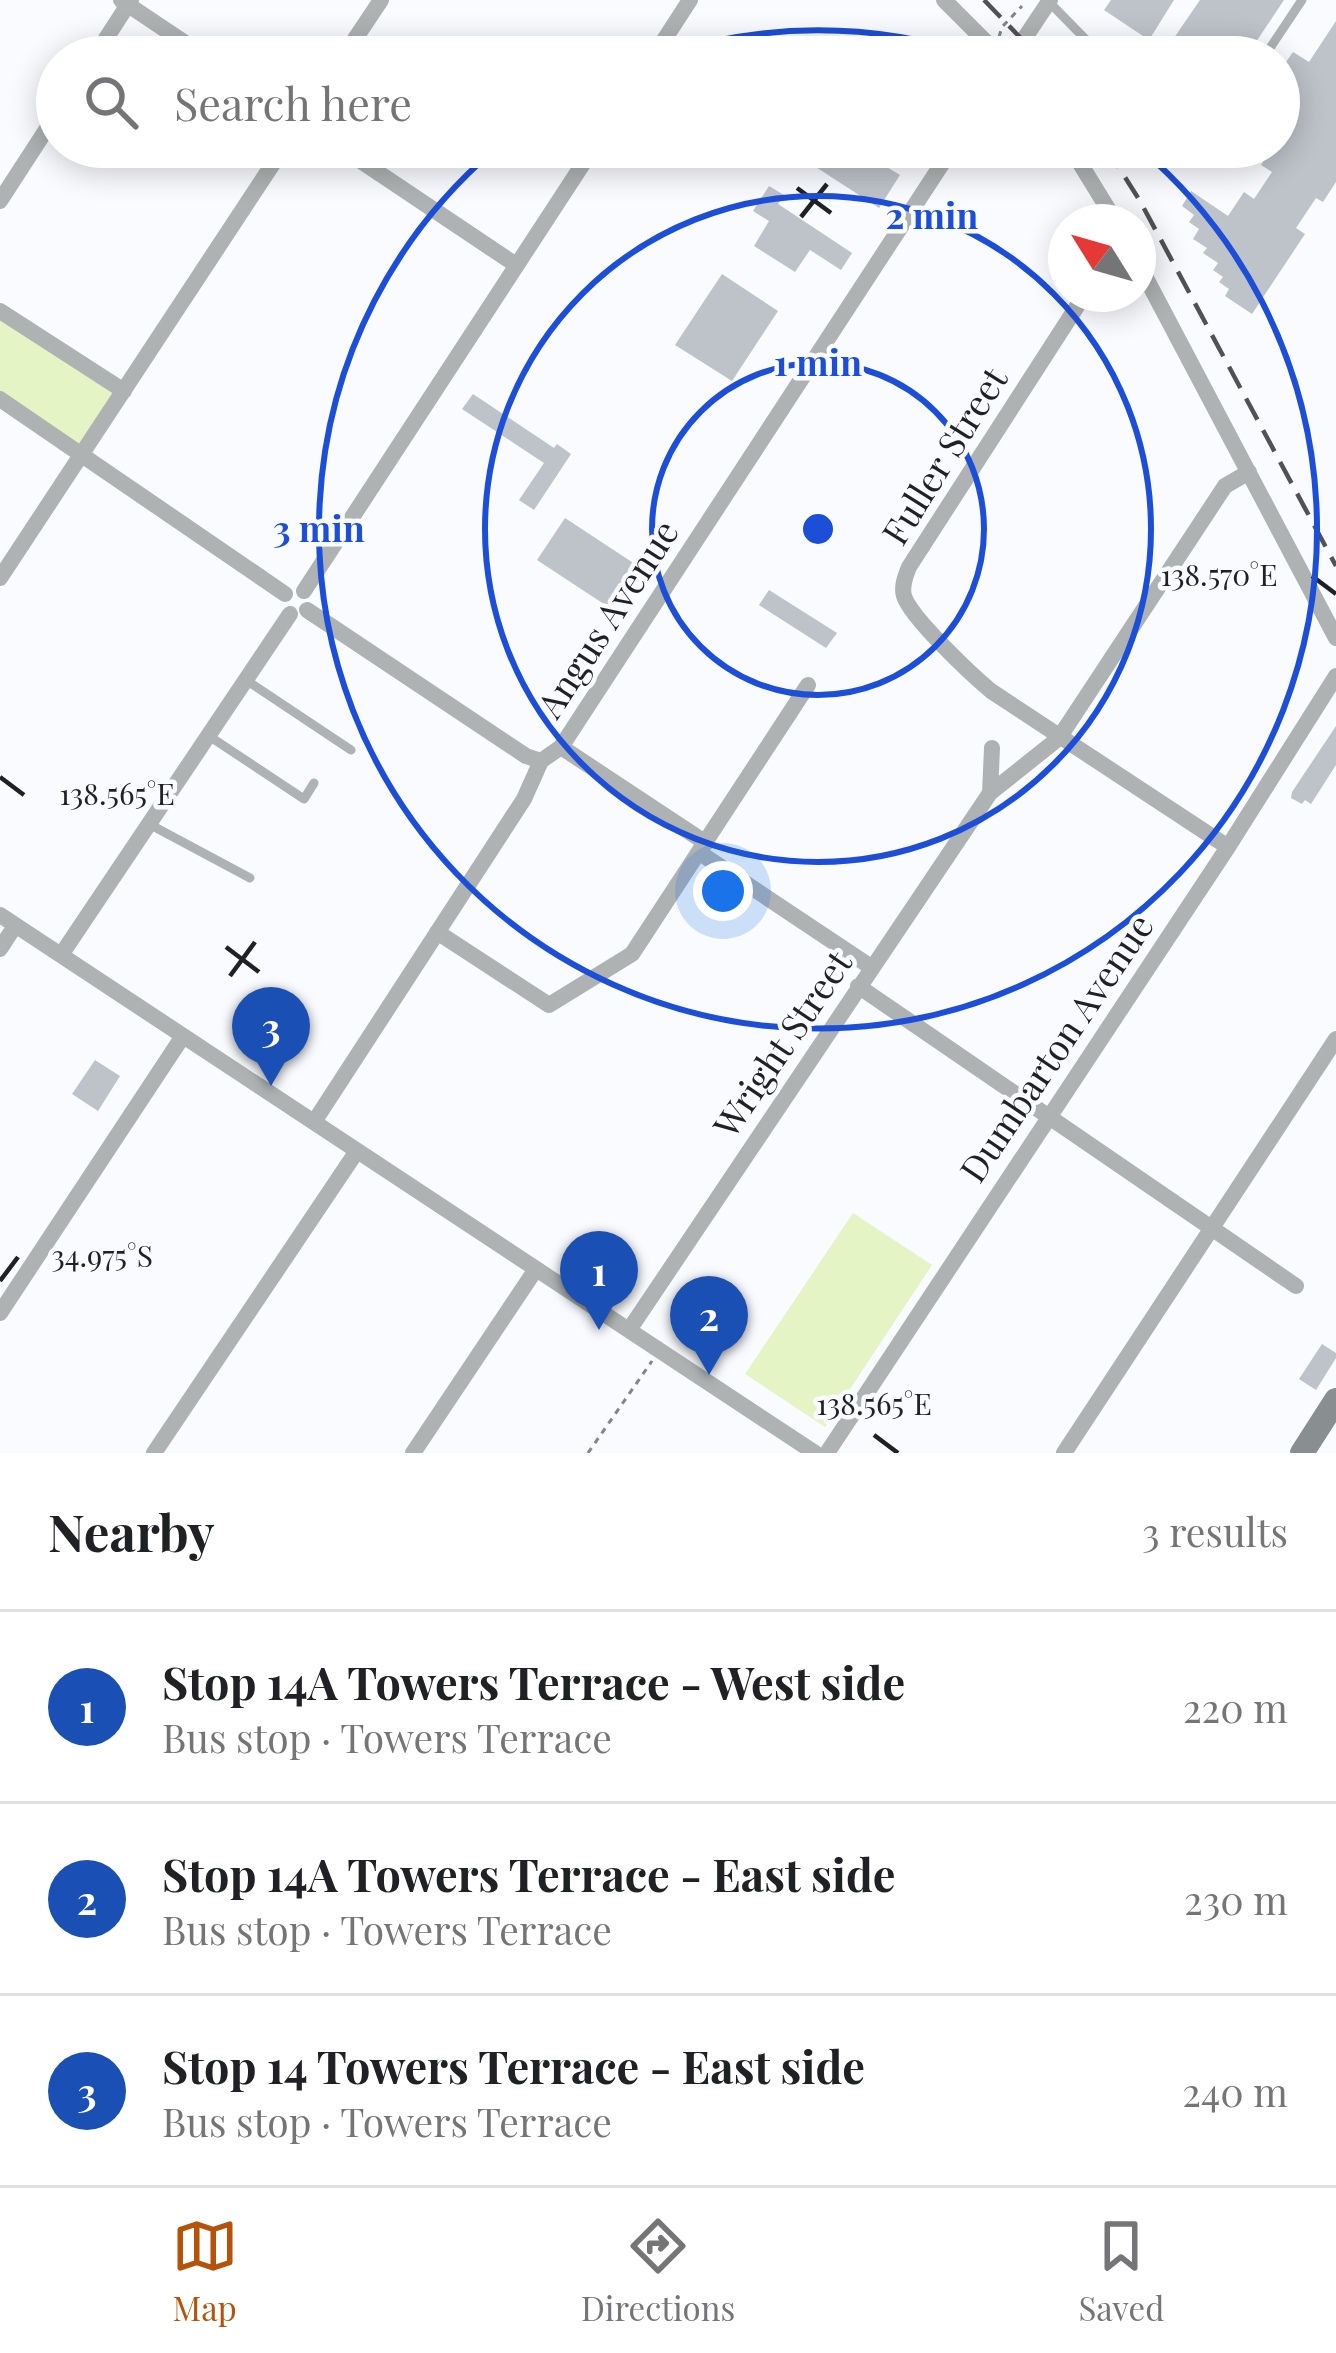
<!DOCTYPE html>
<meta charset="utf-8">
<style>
body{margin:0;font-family:"Playfair Display",serif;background:#f2f2f2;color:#202124}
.compass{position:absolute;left:1048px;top:204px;width:108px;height:108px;border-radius:50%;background:#fff;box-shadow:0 6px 30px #0003;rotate:307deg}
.you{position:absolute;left:723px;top:891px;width:42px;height:42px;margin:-30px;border:9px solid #fff;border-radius:50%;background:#1a73e8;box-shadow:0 0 0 18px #1a73e833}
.badge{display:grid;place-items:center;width:78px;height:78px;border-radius:50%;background:#b45309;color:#fff;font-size:39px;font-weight:700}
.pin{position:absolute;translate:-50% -99px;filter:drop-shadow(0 3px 6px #0008)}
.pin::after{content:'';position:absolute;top:63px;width:42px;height:36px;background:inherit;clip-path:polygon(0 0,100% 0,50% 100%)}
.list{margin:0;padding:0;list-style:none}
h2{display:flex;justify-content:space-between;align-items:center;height:156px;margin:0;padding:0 48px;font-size:51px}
h2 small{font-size:39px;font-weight:400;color:#757577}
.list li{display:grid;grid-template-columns:78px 1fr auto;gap:36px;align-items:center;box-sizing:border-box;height:192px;padding:0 48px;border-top:3px solid #e0e0e0}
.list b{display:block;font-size:45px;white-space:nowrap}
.list p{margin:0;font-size:39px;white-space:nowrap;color:#757577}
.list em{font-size:39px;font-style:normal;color:#757577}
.icon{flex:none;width:66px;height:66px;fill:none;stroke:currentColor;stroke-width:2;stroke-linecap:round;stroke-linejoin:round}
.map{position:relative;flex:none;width:1336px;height:1453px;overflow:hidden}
.search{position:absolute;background:#fff;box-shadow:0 6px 30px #0003;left:36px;right:36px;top:36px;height:132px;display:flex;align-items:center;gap:30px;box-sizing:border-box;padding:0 42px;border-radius:66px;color:#757577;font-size:45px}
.sheet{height:732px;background:#fff}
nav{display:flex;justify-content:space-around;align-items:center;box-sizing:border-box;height:168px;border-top:3px solid #e0e0e0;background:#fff;font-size:33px;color:#757577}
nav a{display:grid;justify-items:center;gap:6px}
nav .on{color:#b45309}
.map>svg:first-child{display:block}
.park{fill:#e4f4c5}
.building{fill:#bec2c9}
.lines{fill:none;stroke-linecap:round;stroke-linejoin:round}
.path{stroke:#838588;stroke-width:3;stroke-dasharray:6 6;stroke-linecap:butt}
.lane{stroke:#aeb2b3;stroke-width:9}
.street{stroke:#aeb2b3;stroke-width:16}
.secondary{stroke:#898f90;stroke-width:24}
.rail{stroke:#505255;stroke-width:4.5;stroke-dasharray:24 12;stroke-linecap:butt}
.ticks{fill:none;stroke:#1f2124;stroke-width:4.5}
.ring{fill:none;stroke:#1d4ed8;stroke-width:6}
.labels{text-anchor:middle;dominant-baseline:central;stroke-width:9;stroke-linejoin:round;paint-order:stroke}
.street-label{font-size:36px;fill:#1f2124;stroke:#f9fbfe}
.ticks-label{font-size:30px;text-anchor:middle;fill:#1f2124;stroke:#f9fbfe;stroke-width:9;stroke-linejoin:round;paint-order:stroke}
.centre{fill:#1d4ed8;stroke:#f9fbfe;stroke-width:6}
.ring-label{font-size:36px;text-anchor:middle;font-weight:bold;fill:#1d4ed8;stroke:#f9fbfe;stroke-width:9;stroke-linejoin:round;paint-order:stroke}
</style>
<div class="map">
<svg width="1336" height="1453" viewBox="0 0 1336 1453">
<rect width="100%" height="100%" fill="#f9fbfe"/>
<path class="park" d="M0,312L125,392L84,454L0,398Z
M853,1213L932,1265L825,1427L745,1374Z"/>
<path class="building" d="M1111,0H1174L1149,40L1104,10Z
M1200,0H1284L1246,57H1174L1165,51Z
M1336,21V182L1323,202L1316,198L1296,228L1305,234L1252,314L1225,296L1229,289L1219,282L1223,277L1213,270L1218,263L1203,253L1207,248L1193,239L1199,229L1189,222L1194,215L1182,206L1191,191L1228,216L1244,192L1254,199L1272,172L1261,165L1273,147H1279V72L1293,52L1309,62Z
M785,147H854L900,175L879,208Z
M769,186L784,195L778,204L852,253L841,270L810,250L795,272L754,246L769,221L753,211Z
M722,274L778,311L732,381L675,345Z
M473,394L554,448L557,444L571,454L534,510L519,500L544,463L462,409Z
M565,518L641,568L613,610L537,560Z
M769,590L837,633L826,648L759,605Z
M1336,726V765L1311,804L1305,800L1302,804L1291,798L1292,792Z
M95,1060L120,1076L98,1111L72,1094Z
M1322,1344L1336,1353V1358L1316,1390L1299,1379Z"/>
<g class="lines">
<path class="path" d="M999,37L1002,27L1022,6
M1035,57L1046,47L1052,52L1055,50L1050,44
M588,1453L652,1361"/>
<path class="lane" d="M1049,2L1103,57
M1264,57L1302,0
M246,680L351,750
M209,736L304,799L314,783
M149,824L250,878"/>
<path class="street" d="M121,0L206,57
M944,0L1001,57
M94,57L131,0
M343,57L381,0
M653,57L690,0
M1012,57L1050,0
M340,147L516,265
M1070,147L1116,222
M0,201L57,113
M1138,263L1336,638
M1085,294L909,567C906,575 901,586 904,596C911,618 972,675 991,691L1228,847
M0,311L124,391
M0,399L285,594
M0,578L284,147
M304,591L594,147
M307,610L526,756L541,761
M561,747L706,843
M990,793L992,748
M700,853L871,967
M0,915L815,1453
M437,932L549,1005L632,954L808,685
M0,949L15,926
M61,955L290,614
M858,986L1296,1286
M314,1122L524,799L541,761L561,747L953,147
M0,1313L183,1036
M629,1330L990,793L1059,738L1225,486L1249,472
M154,1453L357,1151
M413,1453L536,1269
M827,1453L1228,847L1336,676
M1064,1453L1336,1039"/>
<path class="secondary" d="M1302,1453L1336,1400"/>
<path class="rail" d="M984,0L1039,57
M1106,147L1140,201L1336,566"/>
</g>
<path class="ticks" d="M797,188L831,213M801,217L827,184M1312,576L1336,594M0,777L24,795M226,947L259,972M230,976L255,942M0,1281L18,1257M874,1435L898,1453"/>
<g class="ring">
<circle cx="818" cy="529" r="166"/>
<circle cx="818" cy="529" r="333"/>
<path d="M660 56A499 499 0 0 1 976 56M1142 150A499 499 0 1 1 494 150"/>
</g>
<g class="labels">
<g class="street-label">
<text transform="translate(943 455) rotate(-58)">Fuller Street</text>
<text transform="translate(606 618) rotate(-57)">Angus Avenue</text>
<text transform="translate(781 1043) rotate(-56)">Wright Street</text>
<text transform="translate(1055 1047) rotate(-56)">Dumbarton Avenue</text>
</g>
</g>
<g class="ticks-label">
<text x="1219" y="586">138.570°E</text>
<text x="117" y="805">138.565°E</text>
<text x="102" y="1267">34.975°S</text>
<text x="874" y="1415">138.565°E</text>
</g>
<circle cx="818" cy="529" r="18" class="centre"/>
<g class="ring-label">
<text x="932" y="229">2 min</text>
<text x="818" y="376">1 min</text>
<text x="319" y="542">3 min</text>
</g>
</svg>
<svg class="compass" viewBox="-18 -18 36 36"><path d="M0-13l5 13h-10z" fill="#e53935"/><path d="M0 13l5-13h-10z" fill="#757577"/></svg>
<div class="you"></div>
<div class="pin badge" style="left:599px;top:1330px;background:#1a4fb4">1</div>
<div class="pin badge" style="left:709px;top:1375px;background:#1a4fb4">2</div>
<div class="pin badge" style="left:271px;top:1086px;background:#1a4fb4">3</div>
<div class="search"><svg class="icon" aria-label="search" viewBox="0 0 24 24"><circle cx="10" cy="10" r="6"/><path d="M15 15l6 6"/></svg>Search here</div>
</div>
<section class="sheet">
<h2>Nearby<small>3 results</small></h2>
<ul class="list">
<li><span class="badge" style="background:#1a4fb4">1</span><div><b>Stop 14A Towers Terrace - West side</b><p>Bus stop · Towers Terrace</p></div><em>220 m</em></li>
<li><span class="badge" style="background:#1a4fb4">2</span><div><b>Stop 14A Towers Terrace - East side</b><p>Bus stop · Towers Terrace</p></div><em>230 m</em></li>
<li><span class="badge" style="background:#1a4fb4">3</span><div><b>Stop 14 Towers Terrace - East side</b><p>Bus stop · Towers Terrace</p></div><em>240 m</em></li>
</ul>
</section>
<nav>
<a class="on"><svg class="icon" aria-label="map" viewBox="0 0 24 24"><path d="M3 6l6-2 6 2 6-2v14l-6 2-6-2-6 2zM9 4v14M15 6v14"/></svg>Map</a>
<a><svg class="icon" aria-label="directions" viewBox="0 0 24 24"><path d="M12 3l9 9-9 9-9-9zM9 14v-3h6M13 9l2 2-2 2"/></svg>Directions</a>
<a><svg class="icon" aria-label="saved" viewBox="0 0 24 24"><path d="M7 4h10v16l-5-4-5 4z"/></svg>Saved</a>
</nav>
